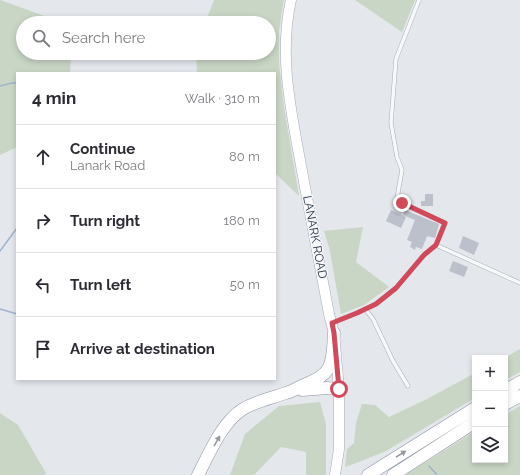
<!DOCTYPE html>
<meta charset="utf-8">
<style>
body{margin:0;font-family:Raleway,sans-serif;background:#f2f2f3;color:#2b2b33}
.controls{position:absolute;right:12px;bottom:12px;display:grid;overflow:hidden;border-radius:0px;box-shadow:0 2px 6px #0003}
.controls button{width:36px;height:36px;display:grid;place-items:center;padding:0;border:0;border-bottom:1px solid #e1e1e2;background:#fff;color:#2b2b33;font:20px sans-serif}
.stop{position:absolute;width:12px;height:12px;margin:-9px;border:3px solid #d1495b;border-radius:50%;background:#fff}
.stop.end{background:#d1495b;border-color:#fff;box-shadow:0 1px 4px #0008}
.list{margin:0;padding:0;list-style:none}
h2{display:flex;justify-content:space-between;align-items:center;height:52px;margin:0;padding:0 16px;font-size:17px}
h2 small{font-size:13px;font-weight:400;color:#7c7c81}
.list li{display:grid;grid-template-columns:26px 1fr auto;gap:12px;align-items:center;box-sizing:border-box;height:64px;padding:0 16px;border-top:1px solid #e1e1e2}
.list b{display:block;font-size:15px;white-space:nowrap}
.list p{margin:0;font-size:13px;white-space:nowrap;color:#7c7c81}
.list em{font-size:13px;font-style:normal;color:#7c7c81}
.icon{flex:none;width:22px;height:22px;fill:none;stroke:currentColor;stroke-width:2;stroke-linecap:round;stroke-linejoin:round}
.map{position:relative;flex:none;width:520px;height:475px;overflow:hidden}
.search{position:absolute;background:#fff;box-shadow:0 2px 6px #0003;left:16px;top:16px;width:260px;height:44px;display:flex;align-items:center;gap:10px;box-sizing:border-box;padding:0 14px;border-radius:22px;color:#7c7c81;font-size:15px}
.panel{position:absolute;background:#fff;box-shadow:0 2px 6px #0003;left:16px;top:72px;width:260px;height:308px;border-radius:0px}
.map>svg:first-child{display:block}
.green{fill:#c9d6c5}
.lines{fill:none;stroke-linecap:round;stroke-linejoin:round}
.stream{stroke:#9fb4cc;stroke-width:1.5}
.building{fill:#bbc0ca}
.lane-casing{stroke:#a9aeb7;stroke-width:4.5}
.primary-casing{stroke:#a3abb8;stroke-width:11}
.highway-casing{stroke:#8b94a3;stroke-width:13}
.lane{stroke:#f7f8fa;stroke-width:3.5}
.primary{stroke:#fff;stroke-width:10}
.highway{stroke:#fff;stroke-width:12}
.oneway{fill:#959aa2}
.route{stroke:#d1495b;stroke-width:5}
.labels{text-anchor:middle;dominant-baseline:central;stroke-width:3;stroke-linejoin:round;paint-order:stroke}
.street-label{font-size:12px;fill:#2b3445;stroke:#f4f6f9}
</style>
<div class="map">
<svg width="520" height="475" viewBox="0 0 520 475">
<rect width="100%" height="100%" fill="#e4e7ec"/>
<path class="green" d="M0,0L64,23H23V53H71L70,73H17V147L0,155Z
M214,0H284L283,4L279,32V63L284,107L299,196L275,173V73H197L196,53H269V23H205Z
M355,0H415L402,32Z
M363,227L356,262L389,287L364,305L341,314L330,251L324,231Z
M520,349V372L505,380V358H504Z
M475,373V398L386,451L359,462L345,467L347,449L354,443L356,423L362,404L375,405L389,417L427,399Z
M320,402L326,424V475H306V452L281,447L254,475H230L245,434L279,406Z
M520,406V475H405L475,431V460H505V415Z
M0,413L18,425L46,473L44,475H0Z"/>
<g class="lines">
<path class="stream" d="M0,86L12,83H17
M0,251L17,228
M0,309L17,314
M429,466L437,475"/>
</g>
<path class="building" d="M425,194H433V206H421V201H425Z
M391,210L406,217L401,228L386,221Z
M405,210L439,224L435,238L427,236L422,249L416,247L415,250L410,247L412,242L407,240L415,220L403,215Z
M463,236L479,243L474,255L459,248Z
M453,261L468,267L464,277L449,271Z"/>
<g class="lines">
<g class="lane-casing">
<path id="lane" d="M419,0L396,59L391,123L397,157L402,170L397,198L403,203L445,223L436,245
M365,309L373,319L393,361L408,386
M332,323L357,313L376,304L396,288L424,255L436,245L520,283"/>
</g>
<g class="primary-casing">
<path id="primary" d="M291,0C278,57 292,115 302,171C311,218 320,266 329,314L334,333L339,389V449L335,475"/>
</g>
<g class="highway-casing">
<path id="highway" d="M302,390L327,388L339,389
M505,391L520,382
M505,404L520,396
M198,475C209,454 222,422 243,409C256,401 272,398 286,393C293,391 299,387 306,384C314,381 323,377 328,369C334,359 333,344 334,333
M368,475L475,408
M393,475L475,422"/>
</g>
<use href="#lane" class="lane"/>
<use href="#primary" class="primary"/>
<use href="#highway" class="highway"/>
</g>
<defs><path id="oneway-solid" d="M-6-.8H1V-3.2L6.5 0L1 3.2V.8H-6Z"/></defs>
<g class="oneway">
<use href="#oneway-solid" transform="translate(217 441) rotate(-60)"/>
<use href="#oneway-solid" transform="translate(401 454) rotate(-32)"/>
</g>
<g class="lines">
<path class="route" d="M339,389L334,333L332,323L357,313L376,304L396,288L424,255L436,245L445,223L402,203"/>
</g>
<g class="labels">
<g class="street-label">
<text transform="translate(315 237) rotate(79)">LANARK ROAD</text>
</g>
</g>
</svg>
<div class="controls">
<button>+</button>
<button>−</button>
<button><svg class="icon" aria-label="layers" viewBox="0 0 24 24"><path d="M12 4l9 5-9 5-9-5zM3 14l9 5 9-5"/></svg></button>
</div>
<div class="stop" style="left:339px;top:389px"></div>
<div class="stop end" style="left:402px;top:203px"></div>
<div class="search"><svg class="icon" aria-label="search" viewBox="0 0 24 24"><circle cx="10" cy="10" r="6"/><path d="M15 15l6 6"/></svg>Search here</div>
<section class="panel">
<h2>4 min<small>Walk · 310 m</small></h2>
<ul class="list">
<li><svg class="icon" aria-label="ahead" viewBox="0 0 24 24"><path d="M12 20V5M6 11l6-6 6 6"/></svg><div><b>Continue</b><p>Lanark Road</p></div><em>80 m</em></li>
<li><svg class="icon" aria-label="right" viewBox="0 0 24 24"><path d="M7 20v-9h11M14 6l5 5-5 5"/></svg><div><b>Turn right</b></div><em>180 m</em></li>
<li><svg class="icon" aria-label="left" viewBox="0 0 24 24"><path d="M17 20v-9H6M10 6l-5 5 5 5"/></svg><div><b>Turn left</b></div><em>50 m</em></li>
<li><svg class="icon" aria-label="arrive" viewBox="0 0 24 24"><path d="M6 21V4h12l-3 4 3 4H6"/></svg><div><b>Arrive at destination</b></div></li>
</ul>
</section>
</div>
